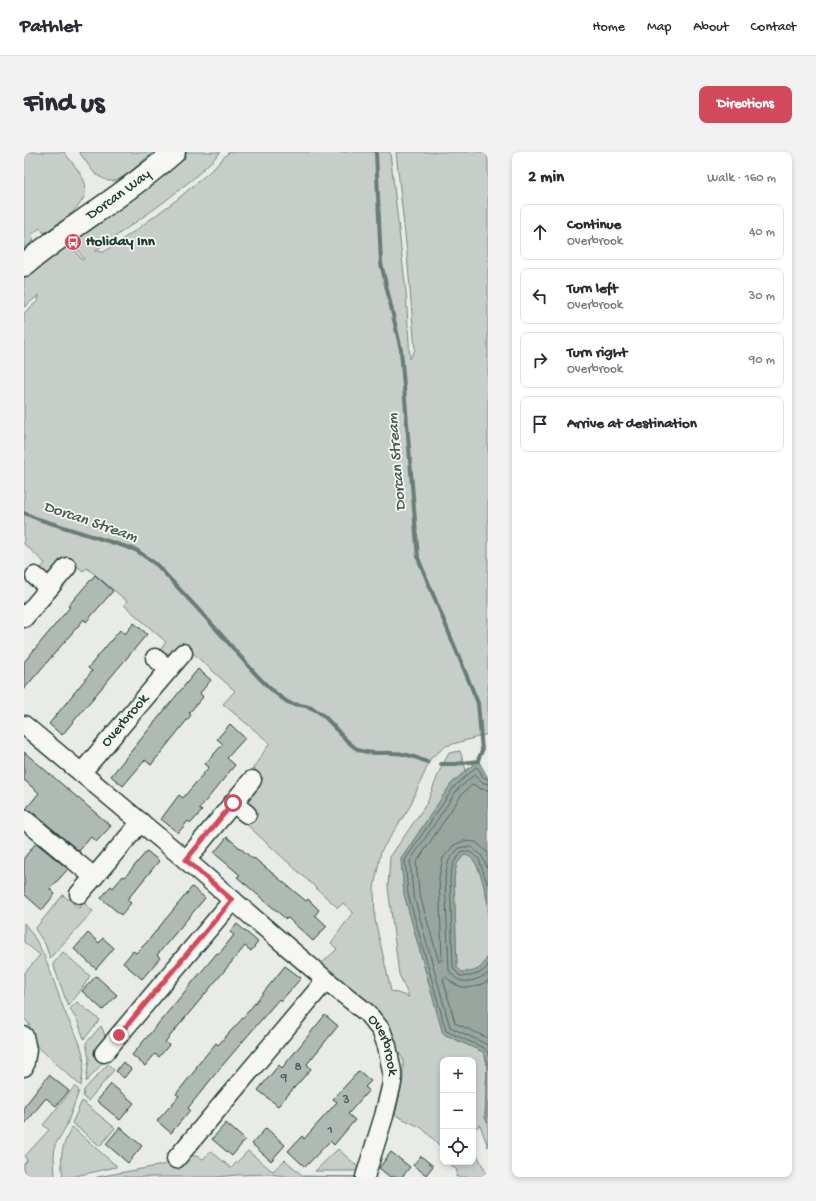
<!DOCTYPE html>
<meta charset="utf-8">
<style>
body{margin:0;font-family:"Gochi Hand",sans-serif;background:#f2f2f3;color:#2b2b33}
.controls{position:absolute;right:12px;bottom:12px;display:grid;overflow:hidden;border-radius:8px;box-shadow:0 2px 6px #0003}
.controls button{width:36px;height:36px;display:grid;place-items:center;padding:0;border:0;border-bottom:1px solid #e1e1e2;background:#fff;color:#2b2b33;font:20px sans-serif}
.stop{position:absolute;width:12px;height:12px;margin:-9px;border:3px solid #d1495b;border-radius:50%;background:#fff}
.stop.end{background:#d1495b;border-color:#fff;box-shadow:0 1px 4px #0008}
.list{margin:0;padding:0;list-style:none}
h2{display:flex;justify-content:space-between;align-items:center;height:52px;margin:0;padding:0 16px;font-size:17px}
h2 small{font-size:13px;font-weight:400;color:#7c7c81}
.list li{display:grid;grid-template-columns:26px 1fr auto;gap:12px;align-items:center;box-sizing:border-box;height:56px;margin:0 8px 8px;padding:0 8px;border:1px solid #e1e1e2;border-radius:8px}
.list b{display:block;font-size:15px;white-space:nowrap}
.list p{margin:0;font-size:13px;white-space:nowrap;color:#7c7c81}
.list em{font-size:13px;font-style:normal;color:#7c7c81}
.icon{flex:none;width:22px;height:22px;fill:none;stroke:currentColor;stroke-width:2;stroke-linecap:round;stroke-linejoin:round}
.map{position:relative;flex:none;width:464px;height:1025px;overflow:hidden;border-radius:8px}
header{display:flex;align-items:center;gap:24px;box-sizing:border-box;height:56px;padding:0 20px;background:#fff;border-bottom:1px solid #e1e1e2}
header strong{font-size:19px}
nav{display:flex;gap:22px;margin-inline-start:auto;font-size:14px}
.intro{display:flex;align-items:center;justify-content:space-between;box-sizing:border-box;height:96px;padding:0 24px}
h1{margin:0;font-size:28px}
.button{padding:10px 18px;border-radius:8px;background:#d1495b;color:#fff;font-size:14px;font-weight:700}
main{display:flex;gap:24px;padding:0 24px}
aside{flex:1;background:#fff;border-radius:8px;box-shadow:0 2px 6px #0003}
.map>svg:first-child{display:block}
.green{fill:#c7cec9;stroke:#73867e}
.water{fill:#99a6a0;stroke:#687c75}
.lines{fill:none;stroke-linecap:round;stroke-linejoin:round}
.shore{stroke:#50675f;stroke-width:1}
.stream{stroke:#687c75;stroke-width:4}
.building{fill:#b0bab5;stroke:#1f3d34}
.minor-casing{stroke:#1f3d34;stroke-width:21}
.major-casing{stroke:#1f3d34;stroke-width:25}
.minor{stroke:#f6f6f2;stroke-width:18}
.major{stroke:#f6f6f2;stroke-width:22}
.route{stroke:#d1495b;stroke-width:5}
.labels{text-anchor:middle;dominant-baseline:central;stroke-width:3.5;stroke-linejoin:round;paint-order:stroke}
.number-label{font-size:13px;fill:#435c54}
.street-label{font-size:15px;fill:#1f3d34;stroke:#f6f6f2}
.poi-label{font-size:15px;font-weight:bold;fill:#1f3d34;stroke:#f6f6f2;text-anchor:start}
.water-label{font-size:16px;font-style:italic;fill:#445c54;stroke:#f6f6f2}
</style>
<header>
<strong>Pathlet</strong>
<nav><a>Home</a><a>Map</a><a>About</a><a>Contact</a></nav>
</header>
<div class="intro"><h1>Find us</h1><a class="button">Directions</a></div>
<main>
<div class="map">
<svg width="464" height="1025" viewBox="0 0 464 1025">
<rect width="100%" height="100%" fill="#e9ebe7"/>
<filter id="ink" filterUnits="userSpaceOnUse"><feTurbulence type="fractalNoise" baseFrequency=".025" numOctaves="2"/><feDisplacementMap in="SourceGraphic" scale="8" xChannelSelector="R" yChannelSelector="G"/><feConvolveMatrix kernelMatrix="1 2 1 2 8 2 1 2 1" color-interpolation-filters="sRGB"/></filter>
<g filter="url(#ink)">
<path class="green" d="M0,0H40C46,8 58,22 61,31C67,53 34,71 20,81L16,76L7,83L10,88L0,97Z
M55,0H129L105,21L92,29H84L71,22Z
M162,0H197L171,25L140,50L71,99L80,100L112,78L155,46L190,16L205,0H366L382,140L386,207L391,198L383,101L372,0H464V582L422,594L407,606L385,656L357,699L350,736L351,768L367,839L385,845L375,822L364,735L366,705L403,651L416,618L425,601L436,599L442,618L427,632L377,707L380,742L419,882L459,900L461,904L463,912L461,966L464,971V995L456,973L449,978V908H419V997L398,976L371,963L379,927V907L354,868L295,814L313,797L307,791L329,760L319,751L314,756L221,671L228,662L224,653L225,646L239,626L229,616L246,591L199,552L211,539L161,494C152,499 144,505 135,500L142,490L100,453L103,449L63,416L59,419L43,406C34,415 27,426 14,420L21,411L0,392V161L14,149L15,143L0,155V125L42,92L45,96L48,94L58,108L60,107L51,93L55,90L52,85L145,16Z
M440,703L445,704L451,709L458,727L464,751V803L459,814L449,820H438L433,815L430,725L433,711Z
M39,743L55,756L60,751L69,759L26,806L21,792L11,777Z
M0,771C22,797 29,830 41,860C47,875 56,887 59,903C61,913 58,924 57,934L12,893L5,872L0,866V822L16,803L0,790Z
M39,800L66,824L55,841L44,854L29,812Z
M53,850L76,868L60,887L54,870L46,857Z
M77,874C83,884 82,896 82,907L62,930L65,907L62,891Z
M84,912L90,918L64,949L59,945L60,938Z
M51,934L55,939L42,975L31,993L30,1005L31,1025H0V1012L3,1009L1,1004L25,978L19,973Z
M58,949L91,976L76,994L48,971Z
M48,975L89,1011L92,1013V1015L47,1025H39C36,1002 37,996 48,975Z
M449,994L464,1025H432L433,1018L423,1010H449Z
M314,997L334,1015V1017L333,1019H291Z
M187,999L207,1016L224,999L247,1018L249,1019L261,1008L279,1024L335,1025H269L246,1022L213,1023L192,1025H73L139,1013C148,1004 168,1000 179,1007Z"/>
<path class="water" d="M454,608L464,626V751C460,738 456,704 440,703L433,712L430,725L433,815L438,820C453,820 458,817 464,803V971L461,966L463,912L461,904L459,900L419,882L380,742L377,707L427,632Z"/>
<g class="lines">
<path class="shore" d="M464,627L459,625L454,616L452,615L430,635L381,708L384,742L422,879L460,896L464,901
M464,632L457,630L450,623L433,638L386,709L389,741L426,875L464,893
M464,638L457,637L449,632L438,642L392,711L395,740L415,810L418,808L415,725L419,706L430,693L439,689L452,690L464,701
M464,718L458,704L447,695H439L435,696L425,708L421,725L425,818C435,835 449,830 464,822
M464,735L455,707L446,700H438L430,710L426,724L429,815L436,824C446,825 459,823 464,813
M464,829C447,838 436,839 422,825L419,827L431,871L464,886"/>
<path class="stream" d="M352,0L357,111L377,198L394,406L454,551L458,599L454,608
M0,361L14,367L112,398L133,413C156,438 179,462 201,487C220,508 238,533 262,549C267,553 271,552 276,553C283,554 291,557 296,561C310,571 319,590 335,598C347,603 356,600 368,601C380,601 392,605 403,610
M417,612H431L454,609"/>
</g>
<path class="building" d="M71,423L89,439L62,470L60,467L0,537V510L46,455L44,454Z
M110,471L123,482L38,583L25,572L68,519L64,516L90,485L96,478L101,482Z
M174,517L187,528L176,541L179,545L165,561L167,563L127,613L121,608L99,634L87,624Z
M206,572L221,586L203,606L211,613L175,657L178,659L167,671L164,669L154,681L137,667L155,643L159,646L185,615L181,612L199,592L193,587Z
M0,600L87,674L72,690L67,685L55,699L7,659L2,657L15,641L0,628Z
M203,685L229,707L230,706L282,749L284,747L295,758L291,763L303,774L289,789L264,766L262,767L213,725L216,723L190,701Z
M12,691L44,717L26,737L31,742L18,758L0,742V706Z
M123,699L135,709L103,748L107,751L97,763L77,746L87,734L89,736L99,724L101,725Z
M168,735L181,746L133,803L136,806L118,827L99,811L109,799L112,801L123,790Z
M213,772L234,790L227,799L221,794L141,890L145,893L135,905L131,902L121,914L108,903L193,801L195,802L210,783L206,780Z
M64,781L75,791L79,786L90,796L72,817L50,797Z
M261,814L277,826L257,849L255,847L197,915L164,956L166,958L147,981L133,969L155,944L152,942L173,916L172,915L192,891L194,893L218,867Z
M72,824L93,843L79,858L58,839Z
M301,863L314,874L283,912L287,917L254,954L234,938L255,913L258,916Z
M99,910L107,917L100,926L92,919Z
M335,919L347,929L341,935L345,938L324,962L331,968L310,993L306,989L281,1015L264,999L278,984L280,987L313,950L309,947Z
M25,923L45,939L32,954L22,946L0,973V955Z
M87,932L110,951L96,968L73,949Z
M202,971L221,988L208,1004L188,987Z
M96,975L118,994L104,1011L82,992Z
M242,976L261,993L247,1009L228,992Z
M367,1000L386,1015L378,1025H366L355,1016Z
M397,1004L409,1014L402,1023L389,1013Z"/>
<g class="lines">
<g class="minor-casing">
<g id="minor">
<path d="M11,424L25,436"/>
<path d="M0,466L43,415"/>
<path d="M131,506L145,517"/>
<path id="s1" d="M0,573L162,708L302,828L343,861L352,872L357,878L363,894L368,920V931L360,964L341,1025"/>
<path id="s2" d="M58,620L159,501"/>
<path d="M209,651L223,662"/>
<path d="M0,667L70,725L117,670"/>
<path d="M162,708L228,628"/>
<path d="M55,742L70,725"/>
<path d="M0,884L3,898L0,915"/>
<path d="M80,901L209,748"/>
<path d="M152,1007L302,828"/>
</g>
</g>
<g class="major-casing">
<g id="major">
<path id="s3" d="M0,113C48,73 103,42 150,0"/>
</g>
</g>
<use href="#minor" class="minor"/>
<use href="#major" class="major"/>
</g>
</g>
<g class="lines" filter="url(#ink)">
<path class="route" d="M95,883L208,748L162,708L209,651"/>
</g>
<defs>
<g id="bus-disc" transform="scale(0.9)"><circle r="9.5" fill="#d1495b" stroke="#f6f6f2"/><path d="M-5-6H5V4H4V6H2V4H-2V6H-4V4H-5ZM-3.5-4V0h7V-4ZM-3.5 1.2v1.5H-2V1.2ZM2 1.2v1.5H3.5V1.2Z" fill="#fff"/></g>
</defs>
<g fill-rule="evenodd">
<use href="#bus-disc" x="49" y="90"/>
</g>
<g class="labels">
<g class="number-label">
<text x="274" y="915">8</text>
<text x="260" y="926">9</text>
<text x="322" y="948">3</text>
<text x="306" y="978">1</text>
</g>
<g class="street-label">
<text stroke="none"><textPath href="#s3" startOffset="118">Dorcan Way</textPath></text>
<text stroke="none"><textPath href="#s2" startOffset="67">Overbrook</textPath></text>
<text stroke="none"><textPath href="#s1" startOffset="485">Overbrook</textPath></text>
</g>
<g class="poi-label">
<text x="62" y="90">Holiday Inn</text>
</g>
<g class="water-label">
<text transform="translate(374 310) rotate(-95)">Dorcan Stream</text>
<text transform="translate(66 371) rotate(19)">Dorcan Stream</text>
</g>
</g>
</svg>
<div class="controls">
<button>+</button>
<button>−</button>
<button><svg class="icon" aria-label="locate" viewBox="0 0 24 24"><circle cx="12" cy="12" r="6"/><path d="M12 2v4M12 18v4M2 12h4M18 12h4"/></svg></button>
</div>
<div class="stop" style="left:209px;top:651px"></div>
<div class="stop end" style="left:95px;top:883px"></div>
</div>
<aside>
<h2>2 min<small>Walk · 160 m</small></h2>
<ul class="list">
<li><svg class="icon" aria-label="ahead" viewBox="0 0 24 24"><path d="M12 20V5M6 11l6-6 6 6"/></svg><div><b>Continue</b><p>Overbrook</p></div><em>40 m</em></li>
<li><svg class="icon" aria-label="left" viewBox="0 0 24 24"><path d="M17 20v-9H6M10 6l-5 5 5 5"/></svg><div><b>Turn left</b><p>Overbrook</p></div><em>30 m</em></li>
<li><svg class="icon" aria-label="right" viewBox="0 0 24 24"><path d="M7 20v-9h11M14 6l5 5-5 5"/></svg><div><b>Turn right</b><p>Overbrook</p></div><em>90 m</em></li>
<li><svg class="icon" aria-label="arrive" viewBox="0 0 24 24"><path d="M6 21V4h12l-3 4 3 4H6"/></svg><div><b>Arrive at destination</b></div></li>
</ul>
</aside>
</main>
